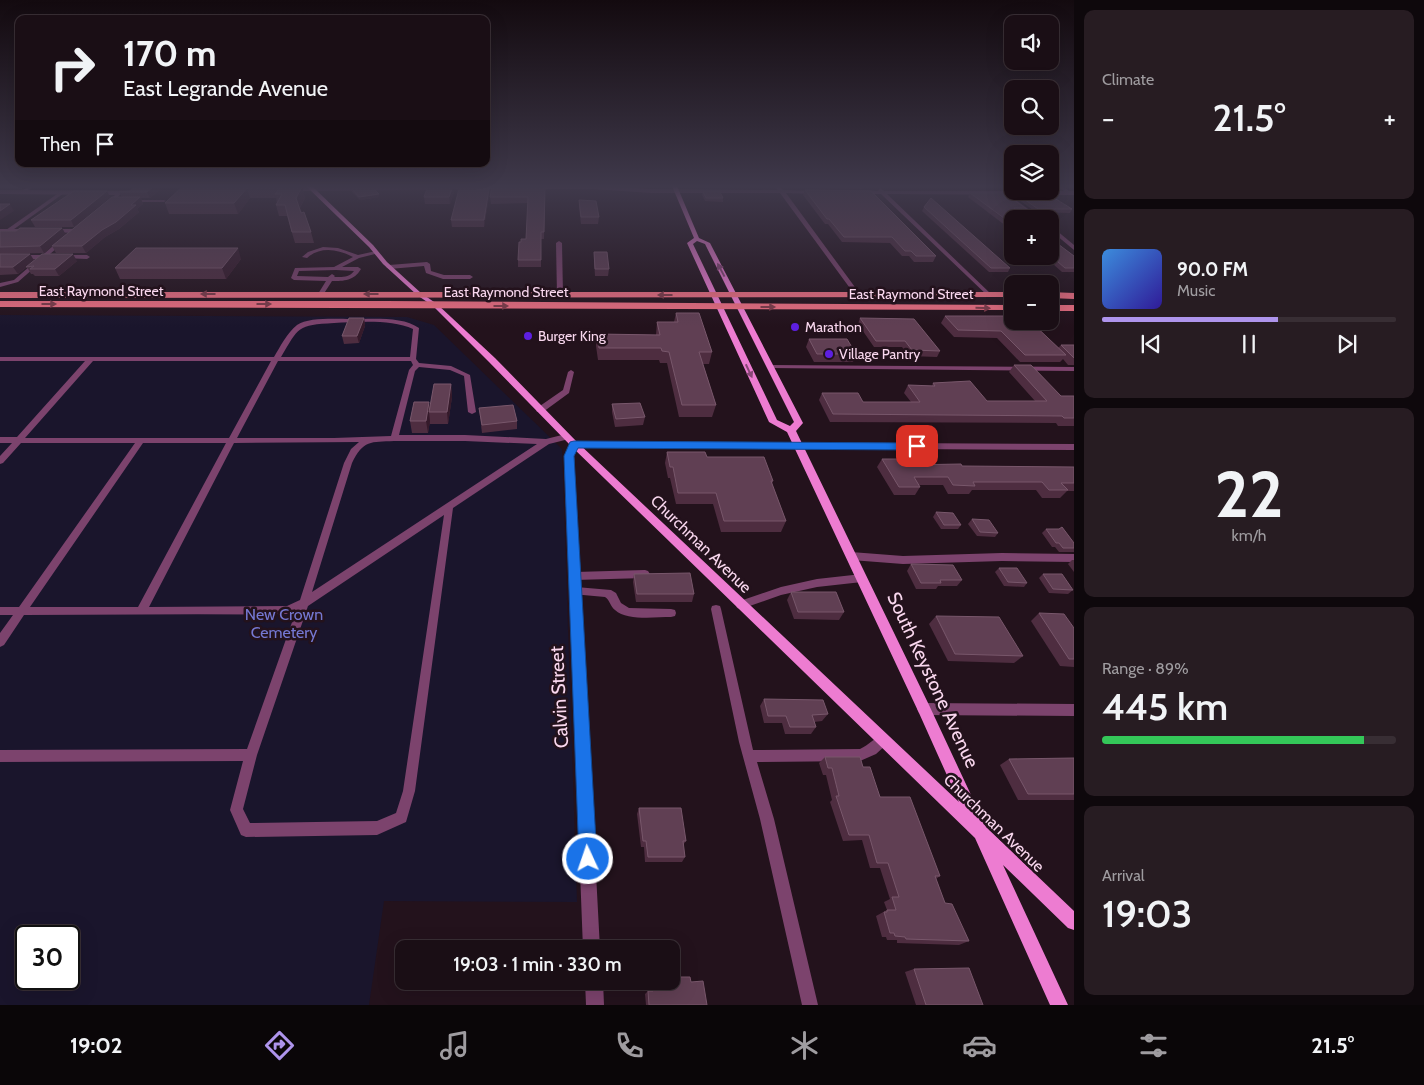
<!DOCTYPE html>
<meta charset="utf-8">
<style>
body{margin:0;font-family:Cabin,sans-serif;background:#271c22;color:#f1f3f6;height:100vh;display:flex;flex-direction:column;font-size:19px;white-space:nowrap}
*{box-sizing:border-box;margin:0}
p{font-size:16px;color:#9f9ca0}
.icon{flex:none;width:28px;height:28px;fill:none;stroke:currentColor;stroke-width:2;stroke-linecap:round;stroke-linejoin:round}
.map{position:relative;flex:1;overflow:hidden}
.drawer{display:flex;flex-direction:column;gap:10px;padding:10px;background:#0e080c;width:350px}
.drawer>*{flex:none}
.hud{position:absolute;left:15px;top:15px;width:475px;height:152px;border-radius:10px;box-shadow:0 5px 20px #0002,0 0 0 1px #382e34;background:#1a0e15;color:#f1f3f6;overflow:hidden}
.tools{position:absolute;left:1004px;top:15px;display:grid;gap:10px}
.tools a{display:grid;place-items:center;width:55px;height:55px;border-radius:10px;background:#1a0e15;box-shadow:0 5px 20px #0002,0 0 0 1px #382e34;font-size:25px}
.speed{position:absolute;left:15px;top:925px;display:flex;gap:10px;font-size:25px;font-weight:700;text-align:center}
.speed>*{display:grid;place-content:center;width:65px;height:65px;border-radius:50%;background:#1a0e15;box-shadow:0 5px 20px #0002,0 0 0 1px #382e34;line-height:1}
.speed .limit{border:2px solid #111;border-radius:8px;background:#fff;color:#111}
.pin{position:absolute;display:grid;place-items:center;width:42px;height:42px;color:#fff;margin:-21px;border-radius:10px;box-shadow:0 2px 8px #0006}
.me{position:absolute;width:55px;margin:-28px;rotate:357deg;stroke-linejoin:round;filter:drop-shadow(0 0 4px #0008)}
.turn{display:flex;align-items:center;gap:18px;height:105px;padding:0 25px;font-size:22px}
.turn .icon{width:65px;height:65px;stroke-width:2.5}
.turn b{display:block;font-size:35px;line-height:42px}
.then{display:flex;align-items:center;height:48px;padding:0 25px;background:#0003;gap:10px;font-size:19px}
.big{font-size:38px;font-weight:600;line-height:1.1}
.drawer .tile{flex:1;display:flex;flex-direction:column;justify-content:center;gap:8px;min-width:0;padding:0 18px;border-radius:10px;background:#271c22}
.drawer .dial{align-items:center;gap:0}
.dial b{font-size:65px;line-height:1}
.song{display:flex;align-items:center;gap:15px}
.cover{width:60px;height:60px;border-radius:8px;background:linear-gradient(135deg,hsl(210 70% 55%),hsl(250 70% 35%))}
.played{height:5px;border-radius:2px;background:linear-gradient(90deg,#ae94ec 60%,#382e34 60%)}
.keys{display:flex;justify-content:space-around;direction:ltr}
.heat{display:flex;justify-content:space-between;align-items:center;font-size:28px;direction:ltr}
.charge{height:8px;border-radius:4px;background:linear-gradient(90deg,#34c759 89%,#382e34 0)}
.trip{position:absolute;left:395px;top:940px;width:285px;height:50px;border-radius:10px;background:#1a0e15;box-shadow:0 5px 20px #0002,0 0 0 1px #382e34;font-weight:600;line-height:50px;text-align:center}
.menu{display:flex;height:80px;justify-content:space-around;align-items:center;background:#0a0608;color:#9f9ca0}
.menu .icon{width:35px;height:35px}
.menu .active{color:#ae94ec}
.menu b{font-size:22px;color:#f1f3f6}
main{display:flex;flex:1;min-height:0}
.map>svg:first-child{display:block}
</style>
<main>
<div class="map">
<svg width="1074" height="1005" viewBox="0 0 1074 1005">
<rect width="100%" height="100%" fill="#23121c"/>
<path fill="#1a152c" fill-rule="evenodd" d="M0,315L407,317L434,325L562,449L577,902L384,901L369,1005H0ZM26,936H69V979H26Z"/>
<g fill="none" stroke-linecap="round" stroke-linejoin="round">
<g fill="#7c436d" fill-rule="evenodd">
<path d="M29,186H34L24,194H20V192Z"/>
<path d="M1057,186H1062L1072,193L1068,194Z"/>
<path d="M60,192L64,193L10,232H6V230Z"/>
<path d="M132,200H164L166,201L164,202H130V200Z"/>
<path d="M323,247L338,248L358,255L376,251L379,253L359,258L342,267H358L361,269C354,281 344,281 332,281L323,295L321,296L318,294L326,281L294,280L291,278L295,268L334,267L353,257C338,249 320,246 307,258L302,257L308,252ZM336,270L354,271C349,278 342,277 334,277L335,276L332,274L328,277L297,276L299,271Z"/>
<path d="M0,255H49L52,257L49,259H0Z"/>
<path d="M64,255H87L90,257L87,259L62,258L61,257Z"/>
<path d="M427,262L430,264L431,271L444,275H470L473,277L470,279H443L426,273L424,266L389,269L386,267L389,265Z"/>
<path d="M351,319C371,319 403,316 419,328L416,359L419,363L451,366L470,375L476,412L472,414L468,412L464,376L450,370L419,367L415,371L399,435H465L546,439L566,434L570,437L569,439L549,444L453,508L415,791L406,822L377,835L246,837L241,835L230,810L243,761L0,762V750L247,749L296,611L288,614L24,615L4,645L0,647V633L13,615H0V607H19L135,443H21L3,463L0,464V456L12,443H0V437H17L85,361H0V357H274C280,347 287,333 297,325C308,317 337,319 351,319ZM334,323C357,322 392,319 413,329L410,357H281C299,327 297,325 334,323ZM93,361H271L229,438H25ZM278,361H411L413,365L409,370L391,436L334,438H237ZM394,441H465L537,444L312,592L352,463C363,440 371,442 394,441ZM359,442L351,449L344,463L300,600L287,606L149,607L234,443ZM143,443H226L138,607H30ZM444,515L403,791L396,813L377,821L250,823L243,809L257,755L308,606Z"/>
<path d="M771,365L1074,367V371L769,368V366Z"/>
<path d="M571,370L574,372L569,393L543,412H537L536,410L537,408L563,390L568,372Z"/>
<path d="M851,552L903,556L1002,553L1074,554V562L1002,561L903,564L851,560L848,559L846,556L848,553Z"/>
<path d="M645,570L648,571L650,574L648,577L645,578L575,580L572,579L570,576L572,573L575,572Z"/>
<path d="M862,574L865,575L867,578L865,581L862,582L817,587L781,595L741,609L737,608L736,605L737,602L781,587L817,579Z"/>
<path d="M576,587L611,590L616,593L621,603L629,608L671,609L675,610L676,613L675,616L671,617C655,617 627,621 615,610C610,606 610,600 605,597L572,594L571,591L572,588Z"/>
<path d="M716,605L720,606L721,609L753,750L860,749C869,745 874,738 883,734L887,736L889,740L887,744L876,754L860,761L757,762L774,819L818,1005H802L760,819L739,742L711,609L712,606Z"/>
</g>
<g fill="#7c436d" fill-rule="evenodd">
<path d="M503,186L505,189L290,191L287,189L290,187Z"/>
<path d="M533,186H600L653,189L778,190L776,188L779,186L783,190L820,191L818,194L786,193L860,294L855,295L780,193H653L593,189H531Z"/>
<path d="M880,188L884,191H1074V195L887,194L991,294V296L989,297L881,194H860L857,192L860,190L878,191Z"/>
<path d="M0,190L119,191L122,193L106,208L103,206L115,195L0,194Z"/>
<path d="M1013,201H1017L1042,219H1035L1013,203Z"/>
<path d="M1050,225L1074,245V250L1050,230Z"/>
<path d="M0,229H29L32,231L29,233H0Z"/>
<path d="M51,229H75L78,231L75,233L49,232V230Z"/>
<path d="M61,239L66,240L18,282L0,287V283L14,280Z"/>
<path d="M559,241L562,243L563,295L560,297L557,295L556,243Z"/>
<path d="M574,441L1074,444V450L577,447L574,456L600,949H583L564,456L571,442Z"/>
<path d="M924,703L1074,704V716L924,715L919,713L917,709L919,705Z"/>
<path d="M585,981H603L604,1005H586Z"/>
</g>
<path fill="#ed7cd1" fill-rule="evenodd" d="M306,186H312L373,245L387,262L421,293L437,304L495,358L577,442L959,802L919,713L787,432L769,422L687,243L694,238L672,186H677L699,238L710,243L803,423L796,431L929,705L986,827L1074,911V930L1068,928L1003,865L1068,1005H1050L975,838L571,446L489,362L433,306L417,295L383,264L369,247ZM697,241L705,244L794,422L790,426L777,420L693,244Z"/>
<g fill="#eb6e81" fill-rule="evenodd">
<path d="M0,292H1012V297L0,298Z"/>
<path d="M1050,292L1074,293V299L1050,298Z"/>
<path d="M0,301H386L1012,305V310L0,307Z"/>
<rect x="1050" y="305" width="24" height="6"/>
</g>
</g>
<g fill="#4e2d40">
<path d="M0,186H26L23,188L0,187Z"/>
<path d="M34,186H53L51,187L35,188Z"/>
<path d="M183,186L302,187L305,198L300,208L311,232L314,243H295L287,216H279L276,205L277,203L276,198H250L238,214H169L165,203Z"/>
<path d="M545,186L544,239H541V267H518V260L521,242L526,239L528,203L491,204L490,197Z"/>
<path d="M696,186H721V188L697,187Z"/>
<path d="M796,186H910V187H863V189L798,188Z"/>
<path d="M163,187L150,198H141L143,204L137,209L139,212L119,229L105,237L86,253H56L52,246L44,253L0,254V231H16L62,228L66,235L122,197L119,192Z"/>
<path d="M352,189L379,194V197L360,200L352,192Z"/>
<path d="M805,190L936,256L933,262H914L909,256H902L890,243L842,242L828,224H825L803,195Z"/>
<path d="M454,192L450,204H425L424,197Z"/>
<path d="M703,192L723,198V202L705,201L702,195Z"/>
<path d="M970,193L1025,208L1023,212H1019L1012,219V226H1006L968,197Z"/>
<path d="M1017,194L1072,209L1070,213L1036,212L1015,197Z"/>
<path d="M489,196L484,227H452L451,220Z"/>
<path d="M110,197L74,227H35L31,220Z"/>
<path d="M579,200L599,217L598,224H581L579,207Z"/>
<path d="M924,207L1010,268L1008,272H989L922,211Z"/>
<path d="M1050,238L1074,256V272H1062L1044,256H1050Z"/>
<path d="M594,252L609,269L608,276H595L594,259Z"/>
<path d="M0,254H30L34,260L77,261L59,276H35L33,274H31L27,267L18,274L0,275Z"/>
<path d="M241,259L226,279H120L115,268Z"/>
<path d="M676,313L712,352L709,364H703L716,405L712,417H679L667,363H660L659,360H598L596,346L597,334L656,335L657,322H674Z"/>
<path d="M945,316L1005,318L1058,348L1061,345H1074V365H1068L1063,359L1060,362H1020L997,338L954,337L941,323Z"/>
<path d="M364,318L365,326L359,343L344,344L342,336Z"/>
<path d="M860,318L940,351L937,357L909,356L902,347H874L858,324Z"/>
<path d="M809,339L856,354L853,362H814L806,347Z"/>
<path d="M1014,365L1061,396H1074V426H1058L1056,423L830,422L819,400L822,393L863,402H911L904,393L908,385L932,386L933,383L987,401H1035L1009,372Z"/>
<path d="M451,384L452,397L448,424H430V421L428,433H412L410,421L430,406Z"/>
<path d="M612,404L645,417L643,425L615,427L612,412Z"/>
<path d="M479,408L517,421V429L482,433Z"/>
<path d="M667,452L707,457L773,481L772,484L786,521L781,532H721L713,504H676L670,478H668L665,463Z"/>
<path d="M882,459L906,465L962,466L1074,467V491H1067L1060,498H1042L1036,490H972L969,494H948L943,485H919L920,487L915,495H894L877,467Z"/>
<path d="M936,512L961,525L958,529H941L933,517Z"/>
<path d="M972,519L998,533L995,537L977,536L968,524Z"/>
<path d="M1046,529L1074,543V552H1059L1055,547H1052L1042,533Z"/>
<path d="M1072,560H1074V572L1068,564Z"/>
<path d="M911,564L962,580L957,586H938L936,589H916L907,571Z"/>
<path d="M999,568L1027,583L1024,587L1004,586L995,572Z"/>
<path d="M634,574L694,594L692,602H636L633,582Z"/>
<path d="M1043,574L1073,590L1068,594L1049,593L1039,578Z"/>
<path d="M791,592L844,612L839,620L794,619L787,600Z"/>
<path d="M1039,613L1074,628V667L1060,666L1031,621Z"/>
<path d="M936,616L1023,656L1014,663L948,661L929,624Z"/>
<path d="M764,699L828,714L822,721L814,722L816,727L811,734H785L782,723H764L760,706Z"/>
<path d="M825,757L863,767L880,797L940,876L936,879L945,903L969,941L959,945L897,943V940H887L886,937H882L876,916L887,910L884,902L890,899L880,868H870L862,840L843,841L830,802L832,800L826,775H823L819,763Z"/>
<path d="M1074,758V800H1018L1000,765L1009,759Z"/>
<path d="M639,808L686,841L683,845L685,857L682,862H645L644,847H641L637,814Z"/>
<path d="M914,969L983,1005H916L905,972Z"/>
<path d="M649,981L691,982L707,1005H646L645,994L648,991H650Z"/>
</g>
<g fill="#351a2a">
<path d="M154,186H163V187L150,198L147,192Z"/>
<path d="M453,186L454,192L450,204L449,197Z"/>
<path d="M302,187L305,198L299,209L296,198Z"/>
<path d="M247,188L250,198L238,214L234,203Z"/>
<path d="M489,189V196L484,227V220Z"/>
<path d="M107,191L110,197L74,227L71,220Z"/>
<path d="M379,194V197L360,200L359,197Z"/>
<path d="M140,197L143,204L137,209L139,212L119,229L105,237L86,253L82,246Z"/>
<path d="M10,204L14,211L0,220V211Z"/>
<path d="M62,228L66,235L44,253L40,246Z"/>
<path d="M238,248L241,259L226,279L222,268Z"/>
<path d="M30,254L34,261L18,274L13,267Z"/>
<path d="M73,254L77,261L59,276L55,269Z"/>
<path d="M364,318L365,326L359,343L357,336Z"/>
<path d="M451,384L452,397L448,424L447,412Z"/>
<path d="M429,402L431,412H429L430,421L428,433L426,421Z"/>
</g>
<g fill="#603f53" stroke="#78576b">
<path d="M136,186H154L147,192H119L130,191Z"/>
<path d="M183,186H301L302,187L296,198L301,213L304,212L311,232H292L285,205H276L282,194H275L280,188H247L234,203H165Z"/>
<path d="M428,186H453L449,197H424Z"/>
<path d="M492,186H545L544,232H541V260H518L519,242H521V239H526L528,197H490Z"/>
<path d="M352,189H374L379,194L359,197Z"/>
<path d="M459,189H489L484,220H451Z"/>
<path d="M805,190L871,191L936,256H916L911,251H905L892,237H844L829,219H827Z"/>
<path d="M74,191H107L71,220H31Z"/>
<path d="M703,192H720L723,198H706Z"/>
<path d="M970,193H1004L1025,208H1014L1026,219H1012V221H1008Z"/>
<path d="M1046,193L1072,209H1038L1017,194Z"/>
<path d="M112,197H140L131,205H136L116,222L102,230L82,246H52Z"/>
<path d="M931,198L1010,268H991L924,207Z"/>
<path d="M579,200L596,201L599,217H581Z"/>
<path d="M0,204H10L0,211Z"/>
<path d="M20,228H62L40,246L0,247V231H16Z"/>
<path d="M1050,238L1074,256V268H1065L1050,255Z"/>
<path d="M136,248H238L222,268H115Z"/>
<path d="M594,252H607L609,269H595Z"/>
<path d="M0,254H30L13,267H0Z"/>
<path d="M42,254H73L55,269H30L34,266L26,267Z"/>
<path d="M676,313H699L712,352H699L716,405H682L669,352L662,351L661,348H599L597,334L660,335L657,322H678Z"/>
<path d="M945,316H1003L1005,318H1012V321H1030L1066,355H1025L1001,331L958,330Z"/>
<path d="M349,318H364L357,336H342Z"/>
<path d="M860,318L914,319L940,351L912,350L905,341H876Z"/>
<path d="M809,339H847L856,354H817Z"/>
<path d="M1061,345H1074V358Z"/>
<path d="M1014,365H1031L1061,396H1074V418H1064L1062,416L833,414L822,393H858L863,402H920L908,385L935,386L933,383L970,381L987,401H1047Z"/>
<path d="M434,384H451L447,412H429Z"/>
<path d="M414,402H429L426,421H410Z"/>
<path d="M640,403L645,417L616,419L612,404Z"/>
<path d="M513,405L517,421L482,425L479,408Z"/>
<path d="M667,452H705L707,457H764L773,481H771L786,521H724L716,493H678L673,467H670Z"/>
<path d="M882,459H903L906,465L961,464L962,466L1074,467V483H1061L1068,490H1049L1042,482H973L975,486L953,485L948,477H914L920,487H899Z"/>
<path d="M936,512L953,513L961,525H944Z"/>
<path d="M972,519L989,520L998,533L980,532Z"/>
<path d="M1062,527L1074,543V548H1063L1059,543H1056L1046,529H1059Z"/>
<path d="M911,564L953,565L962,580H940L941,583H921Z"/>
<path d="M999,568H1017L1027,583L1008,582Z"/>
<path d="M690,573L694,594H637L634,574Z"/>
<path d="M1043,574H1062L1073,590L1053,589Z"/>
<path d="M791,592H836L844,612H798Z"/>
<path d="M1039,613L1064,614L1074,628V659H1069Z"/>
<path d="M936,616L999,617L1023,656L955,654Z"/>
<path d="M764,699L823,700L828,714L812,715L816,727H790L786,716H768Z"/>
<path d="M825,757H860L863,767H870L880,797H910L940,876H935L945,903L952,904L969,941L906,939L905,937L895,936L894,933H890L884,912H887V910H896L892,897H899L888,863H877L869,835H849L836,796H839L832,768H828Z"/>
<path d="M1074,758V794H1028L1009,759Z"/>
<path d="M639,808H681L686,841H683L685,857H648L646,841H643Z"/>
<path d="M969,968L983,1005H926L914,969Z"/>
<path d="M671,977H690L691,982L703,981L707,1005H649L648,991H653L652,981H671Z"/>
</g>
<defs><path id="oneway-solid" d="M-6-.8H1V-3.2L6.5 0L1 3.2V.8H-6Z" transform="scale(1.25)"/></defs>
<g fill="#884776">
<use href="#oneway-solid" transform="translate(721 270) rotate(-118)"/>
<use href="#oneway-solid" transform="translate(749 371) rotate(65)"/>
</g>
<g fill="#7d3b49">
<use href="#oneway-solid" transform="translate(208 294) rotate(180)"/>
<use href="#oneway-solid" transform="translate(371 294) rotate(180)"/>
<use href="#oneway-solid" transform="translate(665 295) rotate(-180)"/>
<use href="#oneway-solid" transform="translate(49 304)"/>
<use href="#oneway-solid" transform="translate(264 304)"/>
<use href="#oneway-solid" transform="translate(501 306)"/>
<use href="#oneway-solid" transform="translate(768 307)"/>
<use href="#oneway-solid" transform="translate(983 308) rotate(1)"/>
</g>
<linearGradient id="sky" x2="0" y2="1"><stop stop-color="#130a0f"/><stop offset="0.57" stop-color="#3f394b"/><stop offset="1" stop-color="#3f394b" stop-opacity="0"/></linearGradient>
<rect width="1074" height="327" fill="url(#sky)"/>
<path fill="#1a73e8" stroke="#114b97" d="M574,441L917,443L922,446L917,450L578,448L574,456L597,859L594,865L588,868L582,865L579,859L564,456L570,442Z"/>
<g fill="#5d1fe0" stroke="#23121c" stroke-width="2">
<circle cx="795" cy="327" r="5"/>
<circle cx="528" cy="336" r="5"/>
<circle cx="829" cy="354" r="5"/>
</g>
<g text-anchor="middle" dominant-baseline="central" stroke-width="5" stroke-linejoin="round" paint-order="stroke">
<g font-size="14" fill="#fad8ef" stroke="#23121c">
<text x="101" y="291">East Raymond Street</text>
<text x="506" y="292">East Raymond Street</text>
<text x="911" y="294">East Raymond Street</text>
</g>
<g font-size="14" fill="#fad8ef" stroke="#23121c" text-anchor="start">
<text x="805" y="327">Marathon</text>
<text x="538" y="336">Burger King</text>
<text x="839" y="354">Village Pantry</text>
</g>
<g font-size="16" fill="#fad8ef" stroke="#23121c">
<text transform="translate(701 544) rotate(44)">Churchman Avenue</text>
<text transform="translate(994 823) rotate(44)">Churchman Avenue</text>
</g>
<g font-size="16" fill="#7578d2" stroke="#23121c">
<text x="284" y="614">New Crown<tspan x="284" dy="18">Cemetery</tspan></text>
</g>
<g font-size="19" fill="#fad8ef" stroke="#23121c">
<text transform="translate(933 680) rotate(65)">South Keystone Avenue</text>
<text transform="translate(559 697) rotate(-93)">Calvin Street</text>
</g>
</g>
</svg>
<div class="tools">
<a><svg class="icon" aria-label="sound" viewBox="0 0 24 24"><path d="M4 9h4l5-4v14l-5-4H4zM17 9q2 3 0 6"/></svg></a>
<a><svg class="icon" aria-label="search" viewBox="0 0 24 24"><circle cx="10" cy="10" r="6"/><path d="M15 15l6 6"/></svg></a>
<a><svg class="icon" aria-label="layers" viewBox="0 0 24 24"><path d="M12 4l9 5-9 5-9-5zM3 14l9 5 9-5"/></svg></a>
<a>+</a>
<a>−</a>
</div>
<div class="speed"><div class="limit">30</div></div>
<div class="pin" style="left:917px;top:446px;background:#d93025"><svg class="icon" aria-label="arrive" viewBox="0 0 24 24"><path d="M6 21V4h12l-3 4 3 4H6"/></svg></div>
<svg class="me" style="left:588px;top:859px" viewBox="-20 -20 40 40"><circle r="17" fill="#1a73e8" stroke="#fff" stroke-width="3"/><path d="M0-11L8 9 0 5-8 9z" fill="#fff"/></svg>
<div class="trip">19:03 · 1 min · 330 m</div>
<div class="hud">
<div class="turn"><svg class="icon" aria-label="right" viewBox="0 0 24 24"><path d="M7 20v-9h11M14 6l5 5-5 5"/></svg><div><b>170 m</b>East Legrande Avenue</div></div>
<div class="then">Then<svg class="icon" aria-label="arrive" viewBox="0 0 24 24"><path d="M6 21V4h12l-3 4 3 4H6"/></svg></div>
</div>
</div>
<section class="drawer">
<div class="tile"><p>Climate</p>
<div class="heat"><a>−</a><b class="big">21.5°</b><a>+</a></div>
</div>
<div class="tile">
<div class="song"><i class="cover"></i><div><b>90.0 FM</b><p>Music</p></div></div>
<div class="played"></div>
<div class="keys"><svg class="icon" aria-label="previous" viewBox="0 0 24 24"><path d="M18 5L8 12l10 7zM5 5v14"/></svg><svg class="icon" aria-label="pause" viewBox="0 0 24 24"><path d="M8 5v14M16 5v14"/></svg><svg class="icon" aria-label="next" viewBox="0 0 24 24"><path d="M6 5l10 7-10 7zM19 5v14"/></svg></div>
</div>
<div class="tile dial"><b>22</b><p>km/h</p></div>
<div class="tile"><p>Range · 89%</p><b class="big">445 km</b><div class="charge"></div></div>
<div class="tile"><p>Arrival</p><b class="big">19:03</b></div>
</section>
</main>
<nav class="menu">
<b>19:02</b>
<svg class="icon active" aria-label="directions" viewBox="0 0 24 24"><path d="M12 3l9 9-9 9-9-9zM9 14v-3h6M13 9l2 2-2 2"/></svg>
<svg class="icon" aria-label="music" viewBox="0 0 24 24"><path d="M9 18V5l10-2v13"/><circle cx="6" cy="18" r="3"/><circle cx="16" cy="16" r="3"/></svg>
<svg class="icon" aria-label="phone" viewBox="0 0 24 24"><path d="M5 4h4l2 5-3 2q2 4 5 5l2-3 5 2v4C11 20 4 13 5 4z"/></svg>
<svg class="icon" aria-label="climate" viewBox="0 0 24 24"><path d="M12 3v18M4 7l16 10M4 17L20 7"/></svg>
<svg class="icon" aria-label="car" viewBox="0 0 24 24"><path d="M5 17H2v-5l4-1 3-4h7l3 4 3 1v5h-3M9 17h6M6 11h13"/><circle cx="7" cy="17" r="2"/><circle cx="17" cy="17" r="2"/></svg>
<svg class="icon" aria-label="filters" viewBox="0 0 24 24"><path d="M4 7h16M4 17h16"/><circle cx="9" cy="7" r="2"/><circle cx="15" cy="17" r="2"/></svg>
<b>21.5°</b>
</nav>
